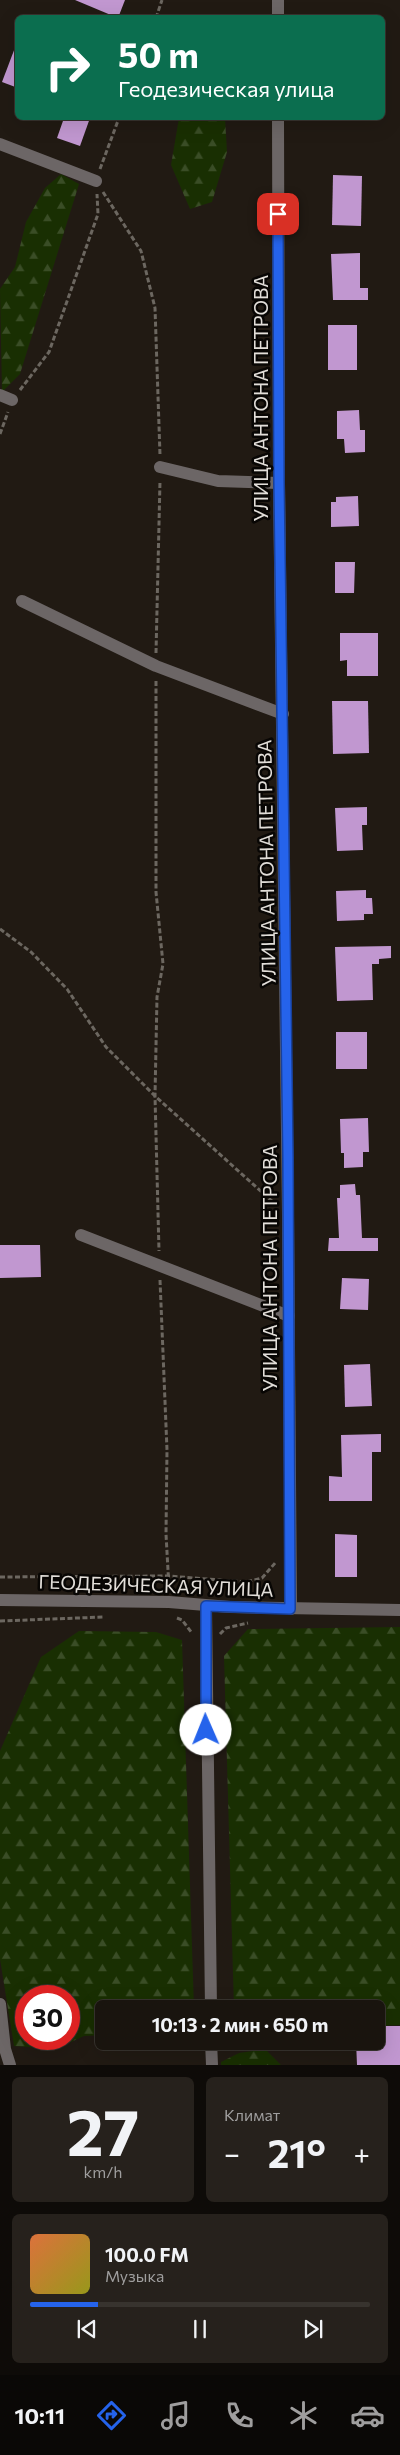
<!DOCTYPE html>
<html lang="ru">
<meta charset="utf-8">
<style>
body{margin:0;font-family:Commissioner,sans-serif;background:#26211c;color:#f1f3f6;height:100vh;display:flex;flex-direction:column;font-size:19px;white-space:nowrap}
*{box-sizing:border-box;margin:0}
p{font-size:16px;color:#9f9e9e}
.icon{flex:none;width:28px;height:28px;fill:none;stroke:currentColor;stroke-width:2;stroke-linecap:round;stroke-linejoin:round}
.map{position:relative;height:2065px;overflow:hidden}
.panel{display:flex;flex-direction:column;gap:12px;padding:12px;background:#0e0b08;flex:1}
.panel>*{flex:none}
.banner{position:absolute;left:15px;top:15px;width:370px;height:105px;border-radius:8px;box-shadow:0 5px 20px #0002,0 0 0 1px #37332e;background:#0b6e4f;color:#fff;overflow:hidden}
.speed{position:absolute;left:15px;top:1985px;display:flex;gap:10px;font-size:25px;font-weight:700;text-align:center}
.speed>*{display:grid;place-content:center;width:65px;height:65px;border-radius:50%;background:#19140e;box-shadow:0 5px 20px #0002,0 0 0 1px #37332e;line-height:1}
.speed .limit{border:8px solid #d22;background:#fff;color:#111}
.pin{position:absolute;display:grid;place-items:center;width:42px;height:42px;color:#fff;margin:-21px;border-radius:10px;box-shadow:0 2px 8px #0006}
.me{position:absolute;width:55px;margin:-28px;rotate:359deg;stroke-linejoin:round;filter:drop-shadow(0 0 4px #0008)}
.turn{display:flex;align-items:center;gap:18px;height:105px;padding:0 20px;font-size:22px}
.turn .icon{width:65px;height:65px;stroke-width:2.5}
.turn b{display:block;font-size:35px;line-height:42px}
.big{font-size:38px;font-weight:700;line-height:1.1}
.panel .card{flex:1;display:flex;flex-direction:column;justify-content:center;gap:8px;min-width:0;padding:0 18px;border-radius:8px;background:#26211c}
.panel .dial{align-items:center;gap:0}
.dial b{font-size:65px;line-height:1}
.song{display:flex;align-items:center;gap:15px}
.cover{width:60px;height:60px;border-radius:8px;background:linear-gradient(135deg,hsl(20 70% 55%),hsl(60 70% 35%))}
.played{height:5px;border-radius:2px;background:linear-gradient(90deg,#2563eb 20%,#37332e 20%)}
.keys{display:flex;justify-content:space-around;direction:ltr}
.heat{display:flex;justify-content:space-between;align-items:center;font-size:28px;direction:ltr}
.panel .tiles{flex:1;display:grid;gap:12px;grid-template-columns:1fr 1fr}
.card:last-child{grid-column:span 2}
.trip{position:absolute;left:95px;top:2000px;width:290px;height:50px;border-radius:8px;background:#19140e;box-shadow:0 5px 20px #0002,0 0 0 1px #37332e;font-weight:700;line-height:50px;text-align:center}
.dock{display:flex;height:80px;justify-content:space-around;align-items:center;background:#0a0806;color:#9f9e9e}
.dock .icon{width:35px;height:35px}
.dock .current{color:#2563eb}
.dock b{font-size:22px;color:#f1f3f6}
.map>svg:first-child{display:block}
</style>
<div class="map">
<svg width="400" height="2065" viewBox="0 0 400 2065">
<defs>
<pattern id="forest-firs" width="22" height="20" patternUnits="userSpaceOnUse" patternTransform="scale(1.25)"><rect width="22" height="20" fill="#192f02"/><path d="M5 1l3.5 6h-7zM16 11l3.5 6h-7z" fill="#3a4d26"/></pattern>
</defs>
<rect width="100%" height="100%" fill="#211a13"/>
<g fill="url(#forest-firs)" fill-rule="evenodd">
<path d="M179,118H225L227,152L212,202L190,209L171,165Z"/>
<path d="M61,174L79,184L20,374L2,392L0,289L15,267L26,222L45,188Z"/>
<path d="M400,1627V2025L376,2026V2009H234L224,1656L248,1629Z"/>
<path d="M79,1631L156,1632L182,1640L194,2008L104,2009V2035L84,2036L56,2049L14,2046L0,1959V1751L41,1657ZM26,1996H69V2039H26Z"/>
<path d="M265,2049L281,2065H221V2062L239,2053Z"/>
</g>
<g fill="#c197d0">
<path d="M75,0H125L118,18Z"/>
<path d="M16,45H18V88L2,82Z"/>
<path d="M64,118H90L80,146L57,138Z"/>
<path d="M333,175L362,176L361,226L332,225Z"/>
<path d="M360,253V288H368V300H333L331,254Z"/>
<rect x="328" y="325" width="29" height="45"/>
<path d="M359,410L360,430H365V452L345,453L344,439H337V411Z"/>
<path d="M358,496L359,526L331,527V502H336V497Z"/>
<path d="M335,562H355L354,593H335Z"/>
<path d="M340,633H378V676H347V660L340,661Z"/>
<path d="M332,701H368L369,753L333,754Z"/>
<path d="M367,807V825H362L363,850L337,851L335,808Z"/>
<path d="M366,890V898H372L373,914H364V920L337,921L336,891Z"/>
<path d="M391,946V958L379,959V964H372L373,1000L337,1001L335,947Z"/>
<rect x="336" y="1032" width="31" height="37"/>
<path d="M368,1118L369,1152H363V1167L344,1168V1153H341L340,1119Z"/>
<path d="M355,1184L356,1195H360L362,1238H378V1251H328L329,1238H339L337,1198H340V1185Z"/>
<path d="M0,1245H40L41,1277L0,1278Z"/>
<path d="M342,1278L369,1279L368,1310L340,1309Z"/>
<path d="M370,1364L372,1406L345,1407L344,1365Z"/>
<path d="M381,1434V1452H372V1501H329V1476L342,1477L341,1435Z"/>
<path d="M335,1534L357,1535V1577H335Z"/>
<path d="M376,2026H400V2065H357L356,2041H376Z"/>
</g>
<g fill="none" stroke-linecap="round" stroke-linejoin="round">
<g stroke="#6c6760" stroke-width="3" stroke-dasharray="5 2.5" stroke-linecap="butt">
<path d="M156,18L162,0"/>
<path d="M100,169L119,118"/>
<path d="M103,192L141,251L155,308L160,455"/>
<path d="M20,390L49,352L98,214L97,194"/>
<path d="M0,434L8,412"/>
<path d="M156,653L160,481"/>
<path d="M156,681V892L163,964L157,997L155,1096L159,1251"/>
<path d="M0,929L31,952L67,989L106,1047L155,1096L274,1203"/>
<path d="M160,1280L167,1450L166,1534L169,1588"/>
<path d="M0,1577L168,1576L246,1582L262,1578L276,1562"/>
<path d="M177,1618L182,1620L192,1633"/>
<path d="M0,1621L104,1617"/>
<path d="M220,1634L226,1628L248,1623"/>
</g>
<g stroke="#6c6666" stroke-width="12">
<path d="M278,0V18"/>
<path d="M278,118L279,483L288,1215L291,1609"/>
<path d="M0,144L96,181"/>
<path d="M0,395L12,400"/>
<path d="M160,467L218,481L279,483"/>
<path d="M22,601L156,666L283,714"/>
<path d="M81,1235L289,1316"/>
<path d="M0,1600L169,1602L230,1607L400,1610"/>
<path d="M206,1606L211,2009"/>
<path d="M0,2004L5,2049L10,2065"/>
<path d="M211,2041L212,2065"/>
</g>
</g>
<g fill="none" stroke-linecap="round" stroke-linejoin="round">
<defs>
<path id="route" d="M206,1730V1606L290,1609L288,1157L279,483L278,214"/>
</defs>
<use href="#route" stroke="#184099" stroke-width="12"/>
<use href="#route" stroke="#2563eb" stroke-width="9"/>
</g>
<g text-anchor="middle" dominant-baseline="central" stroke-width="5" stroke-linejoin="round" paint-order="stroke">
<g font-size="19" fill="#e2ded9" stroke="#080604">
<text transform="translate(260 398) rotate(-90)">УЛИЦА АНТОНА ПЕТРОВА</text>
<text transform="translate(266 863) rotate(-91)">УЛИЦА АНТОНА ПЕТРОВА</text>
<text transform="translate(269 1268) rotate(-90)">УЛИЦА АНТОНА ПЕТРОВА</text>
<text transform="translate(156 1585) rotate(2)">ГЕОДЕЗИЧЕСКАЯ УЛИЦА</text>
</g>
</g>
</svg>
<div class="speed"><div class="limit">30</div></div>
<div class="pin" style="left:278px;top:214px;background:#d93025"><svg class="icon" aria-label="arrive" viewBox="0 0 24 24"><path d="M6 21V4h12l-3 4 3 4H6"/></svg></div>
<svg class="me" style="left:206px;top:1730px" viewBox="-20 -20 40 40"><circle r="19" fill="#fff"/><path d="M0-13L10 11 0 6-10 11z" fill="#2563eb"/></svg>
<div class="trip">10:13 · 2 мин · 650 m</div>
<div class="banner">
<div class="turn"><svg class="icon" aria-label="right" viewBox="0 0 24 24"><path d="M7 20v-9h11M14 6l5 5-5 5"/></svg><div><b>50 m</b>Геодезическая улица</div></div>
</div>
</div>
<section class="panel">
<div class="tiles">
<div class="card dial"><b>27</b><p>km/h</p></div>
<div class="card"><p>Климат</p>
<div class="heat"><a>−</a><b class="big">21°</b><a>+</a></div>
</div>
<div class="card">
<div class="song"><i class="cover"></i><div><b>100.0 FM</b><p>Музыка</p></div></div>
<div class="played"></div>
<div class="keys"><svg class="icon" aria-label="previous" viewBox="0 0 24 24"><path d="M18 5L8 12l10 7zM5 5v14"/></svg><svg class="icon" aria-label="pause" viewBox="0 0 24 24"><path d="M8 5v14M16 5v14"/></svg><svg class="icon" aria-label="next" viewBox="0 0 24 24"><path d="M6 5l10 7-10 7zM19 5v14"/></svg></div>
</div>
</div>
</section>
<nav class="dock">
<b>10:11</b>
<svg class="icon current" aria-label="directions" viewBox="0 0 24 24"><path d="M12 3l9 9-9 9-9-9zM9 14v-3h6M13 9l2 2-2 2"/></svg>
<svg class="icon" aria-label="music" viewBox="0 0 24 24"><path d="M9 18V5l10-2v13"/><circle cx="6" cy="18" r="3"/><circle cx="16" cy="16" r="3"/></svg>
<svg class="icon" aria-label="phone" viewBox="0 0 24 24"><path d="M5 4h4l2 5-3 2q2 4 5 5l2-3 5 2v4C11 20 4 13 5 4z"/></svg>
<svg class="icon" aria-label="climate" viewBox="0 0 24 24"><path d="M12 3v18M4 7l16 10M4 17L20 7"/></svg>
<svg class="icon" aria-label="car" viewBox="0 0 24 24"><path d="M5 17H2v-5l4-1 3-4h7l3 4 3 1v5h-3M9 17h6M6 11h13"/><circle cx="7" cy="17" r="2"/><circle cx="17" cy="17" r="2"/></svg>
</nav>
